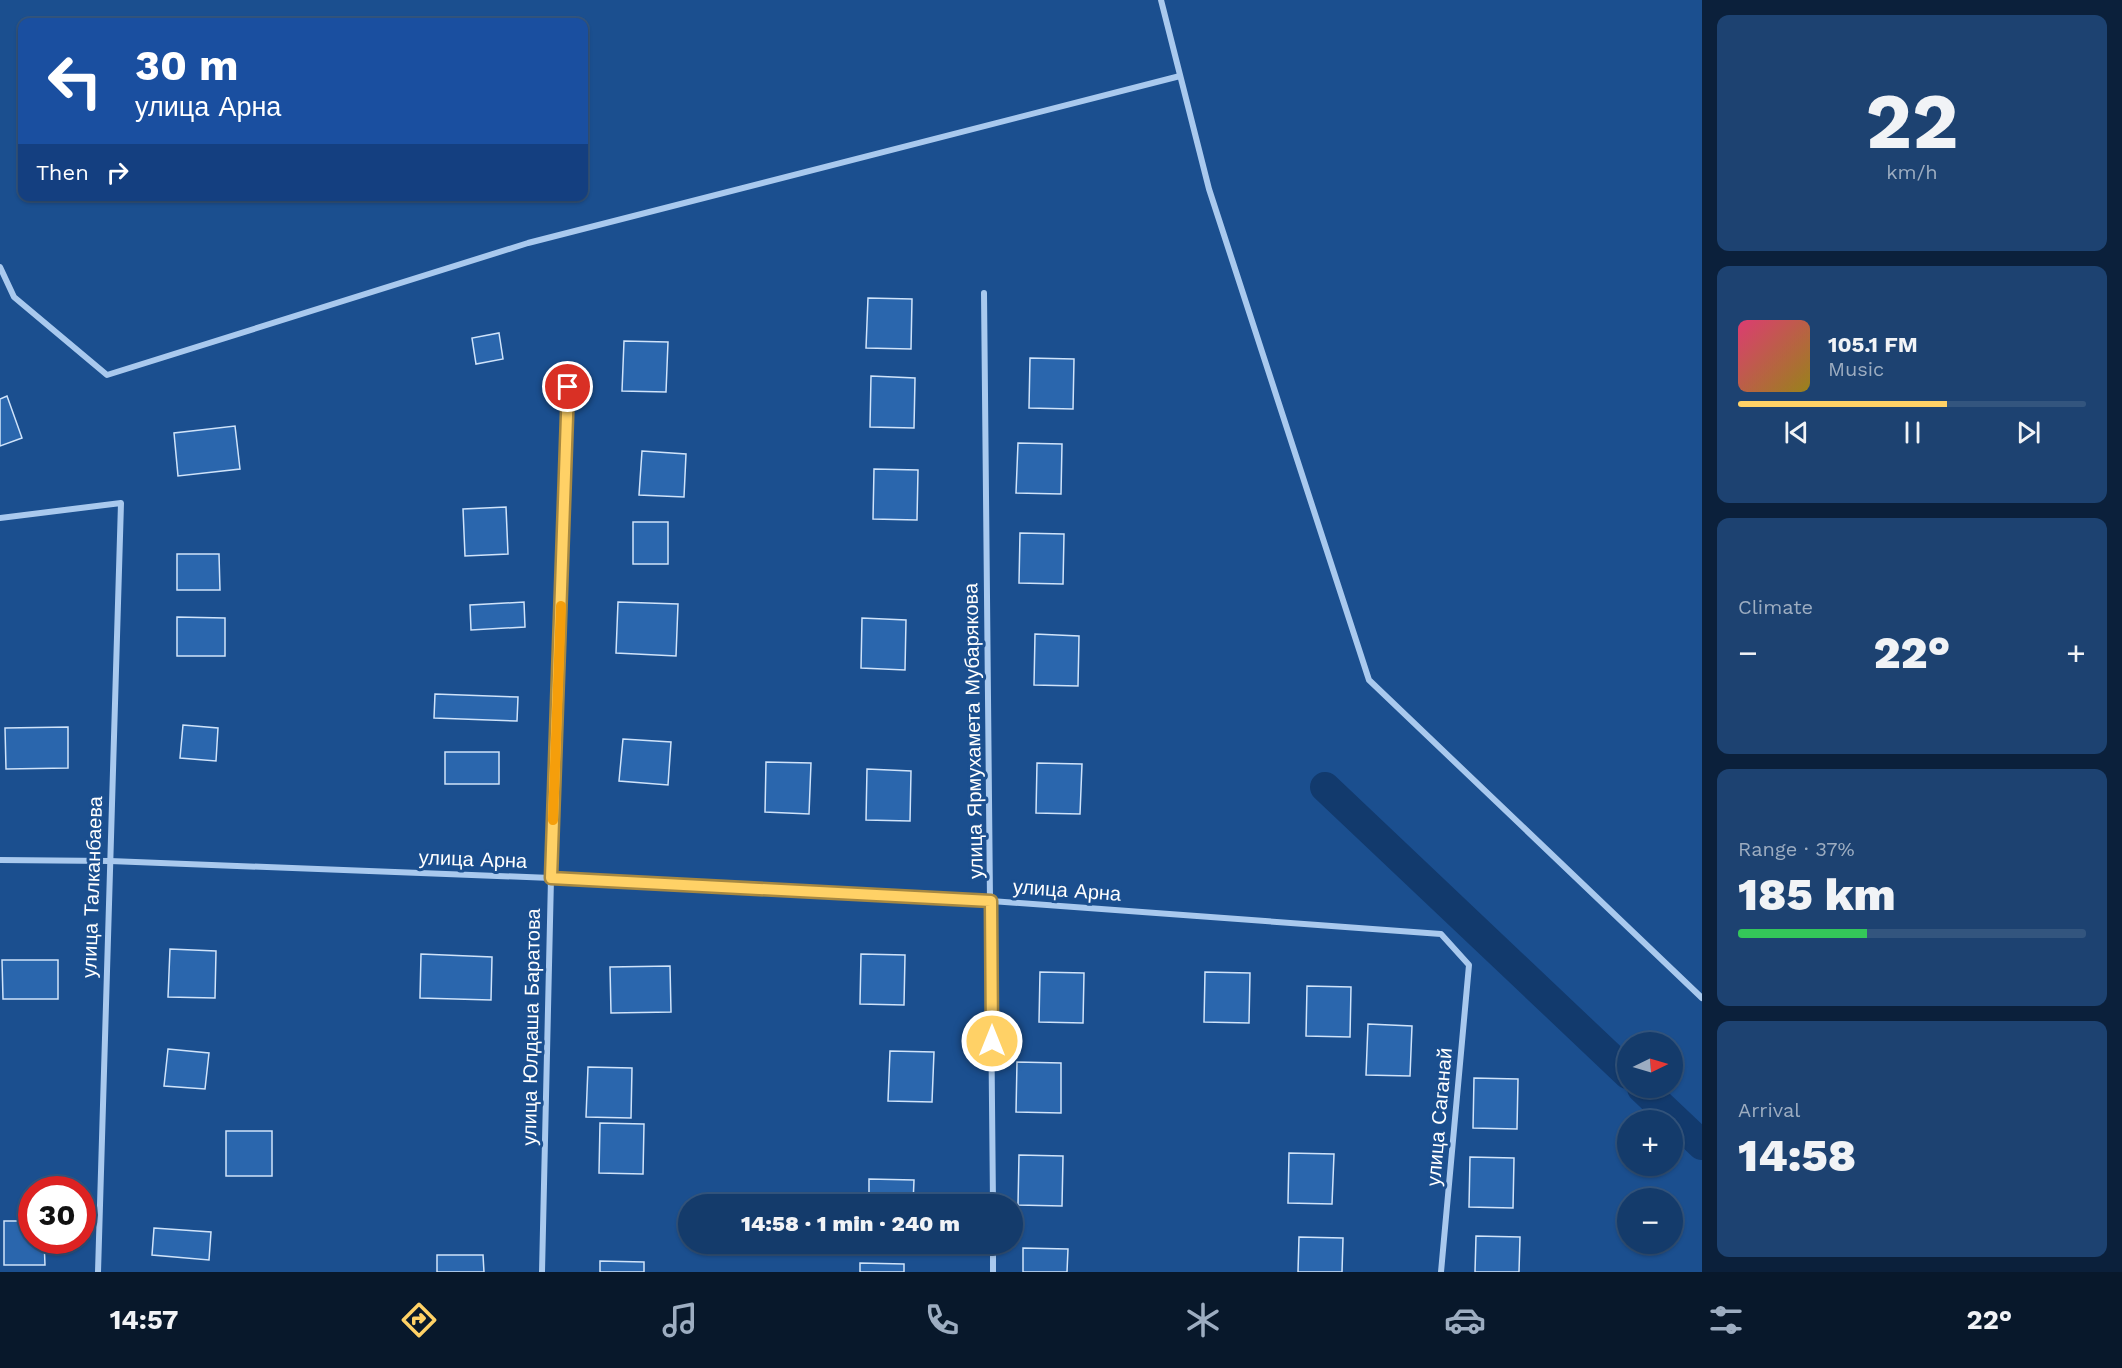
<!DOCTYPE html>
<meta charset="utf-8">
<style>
body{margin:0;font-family:"Work Sans",sans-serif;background:#1d4271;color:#f1f3f6;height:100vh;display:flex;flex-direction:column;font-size:22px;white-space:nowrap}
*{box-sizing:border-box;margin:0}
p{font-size:20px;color:#9dadc1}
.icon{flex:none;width:33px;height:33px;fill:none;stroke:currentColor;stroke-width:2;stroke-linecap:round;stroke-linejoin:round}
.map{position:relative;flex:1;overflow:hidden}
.drawer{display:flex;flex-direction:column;gap:15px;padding:15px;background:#0b203b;width:420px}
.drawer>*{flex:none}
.hud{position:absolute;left:18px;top:18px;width:570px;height:183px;border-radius:12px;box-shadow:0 2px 4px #0004,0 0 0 2px #33557e;background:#1a4fa0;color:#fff;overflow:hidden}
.needle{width:39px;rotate:85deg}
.controls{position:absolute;left:1617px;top:1032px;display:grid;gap:12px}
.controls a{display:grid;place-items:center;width:66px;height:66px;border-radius:50%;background:#143b6b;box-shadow:0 2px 4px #0004,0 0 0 2px #33557e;font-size:30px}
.speed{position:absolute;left:18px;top:1176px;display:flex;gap:12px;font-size:30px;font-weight:700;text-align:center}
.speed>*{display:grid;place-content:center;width:78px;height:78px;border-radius:50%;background:#143b6b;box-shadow:0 2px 4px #0004,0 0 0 2px #33557e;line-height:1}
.speed .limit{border:9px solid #d22;background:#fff;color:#111}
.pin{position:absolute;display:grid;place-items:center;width:51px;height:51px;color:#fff;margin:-26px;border:3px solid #fff;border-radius:50%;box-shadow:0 2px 6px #0007}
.me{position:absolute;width:66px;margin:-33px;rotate:0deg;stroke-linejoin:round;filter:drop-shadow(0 0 4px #0008)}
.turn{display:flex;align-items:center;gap:21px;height:126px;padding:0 18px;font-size:27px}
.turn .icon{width:78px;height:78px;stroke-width:2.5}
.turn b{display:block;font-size:42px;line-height:51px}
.then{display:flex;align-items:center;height:57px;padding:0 18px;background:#0003;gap:12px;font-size:22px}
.big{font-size:45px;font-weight:800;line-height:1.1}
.drawer .widget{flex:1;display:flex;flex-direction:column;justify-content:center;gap:9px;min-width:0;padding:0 21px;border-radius:12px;background:#1d4271}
.drawer .dial{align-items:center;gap:0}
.dial b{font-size:78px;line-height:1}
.song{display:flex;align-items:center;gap:18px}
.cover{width:72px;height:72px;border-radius:9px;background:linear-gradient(135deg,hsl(340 70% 55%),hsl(50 70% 35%))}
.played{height:6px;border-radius:3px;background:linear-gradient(90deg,#ffd166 60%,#33557e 60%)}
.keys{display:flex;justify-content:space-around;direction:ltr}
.heat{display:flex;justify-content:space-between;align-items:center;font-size:33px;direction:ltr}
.charge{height:9px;border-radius:4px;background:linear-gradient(90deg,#34c759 37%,#33557e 0)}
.trip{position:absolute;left:678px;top:1194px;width:345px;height:60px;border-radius:30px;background:#143b6b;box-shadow:0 2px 4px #0004,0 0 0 2px #33557e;font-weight:800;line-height:60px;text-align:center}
.tab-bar{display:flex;height:96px;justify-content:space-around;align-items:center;background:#08182b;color:#9dadc1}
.tab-bar .icon{width:42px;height:42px}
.tab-bar .selected{color:#ffd166}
.tab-bar b{font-size:27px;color:#f1f3f6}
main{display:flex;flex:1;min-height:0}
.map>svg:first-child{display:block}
</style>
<main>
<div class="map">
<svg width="1702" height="1272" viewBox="0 0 1702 1272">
<rect width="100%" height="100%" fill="#1b4f8f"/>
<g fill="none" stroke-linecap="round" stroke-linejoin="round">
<g stroke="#123a6d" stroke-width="30">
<path d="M1325,787L1628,1074"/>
<path d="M1642,1088L1702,1145"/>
</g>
</g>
<g fill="#2a66ad" stroke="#cfe3fa" stroke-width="1.5">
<path d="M868,298L912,299L911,349L866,348Z"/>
<path d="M499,333L503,359L476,364L472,338Z"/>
<path d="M624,341L668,342L666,392L622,391Z"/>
<path d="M1030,358L1074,359L1073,409L1029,408Z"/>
<path d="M871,376L915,378L914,428L870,427Z"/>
<path d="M7,396L22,438L0,446V399Z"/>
<path d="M235,426L240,469L178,476L174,433Z"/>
<path d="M1018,443L1062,444L1061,494L1016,493Z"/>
<path d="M642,451L686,454L684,497L639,495Z"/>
<path d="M874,469L918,470L917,520L873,519Z"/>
<path d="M506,507L508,554L465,556L463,509Z"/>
<rect x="633" y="522" width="35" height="42"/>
<path d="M1020,533L1064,534L1063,584L1019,583Z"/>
<path d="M177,554H219L220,590H177Z"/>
<path d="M524,602L525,627L471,630L470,605Z"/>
<path d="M618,602L678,604L676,656L616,653Z"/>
<path d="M177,617L225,618V656H177Z"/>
<path d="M862,618L906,620L905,670L861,668Z"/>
<path d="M1035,634L1079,636L1078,686L1034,685Z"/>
<path d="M435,694L518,697L517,721L434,718Z"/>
<path d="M183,725L218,728L216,761L180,758Z"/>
<path d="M68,727V768L6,769L5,728Z"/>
<path d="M623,739L671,742L668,785L619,781Z"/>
<rect x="445" y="752" width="54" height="32"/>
<path d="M766,762L811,763L809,814L765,812Z"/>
<path d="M1037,763L1082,764L1080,814L1036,813Z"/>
<path d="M867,769L911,771L910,821L866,820Z"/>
<path d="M170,949L216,951L215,998L168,997Z"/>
<path d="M421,954L492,957L491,1000L420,998Z"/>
<path d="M861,954L905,955L904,1005L860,1004Z"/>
<path d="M2,960H58V999H3Z"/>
<path d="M670,966L671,1012L611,1013L610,967Z"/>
<path d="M1040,972L1084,973L1083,1023L1039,1022Z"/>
<path d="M1205,972L1250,973L1249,1023L1204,1022Z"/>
<path d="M1307,986L1351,987L1350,1037L1306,1036Z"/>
<path d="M1368,1024L1412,1026L1410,1076L1366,1075Z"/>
<path d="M168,1049L209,1053L205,1089L164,1086Z"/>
<path d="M890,1051L934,1052L932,1102L888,1101Z"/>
<path d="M1017,1062L1061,1063V1113L1016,1112Z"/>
<path d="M588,1067L632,1068L631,1118L586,1117Z"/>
<path d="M1474,1078L1518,1079L1517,1129L1473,1128Z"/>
<path d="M600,1123L644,1124L643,1174L599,1173Z"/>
<rect x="226" y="1131" width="46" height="45"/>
<path d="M1289,1153L1334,1154L1332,1204L1288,1203Z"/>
<path d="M1019,1155L1063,1156L1062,1206L1018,1205Z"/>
<path d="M1470,1157L1514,1158L1513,1208L1469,1207Z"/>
<path d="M869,1179L914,1180L913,1204H869Z"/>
<path d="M4,1221H32V1240H44L45,1265H4Z"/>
<path d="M154,1228L211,1232L209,1260L152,1255Z"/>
<path d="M1476,1236L1520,1237L1519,1272H1475Z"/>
<path d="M1299,1237L1343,1238L1342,1272H1298Z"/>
<path d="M1023,1248L1068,1249L1067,1272H1023Z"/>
<path d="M437,1255H483L484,1272H437Z"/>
<path d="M600,1261L644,1262V1272H600Z"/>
<path d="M860,1263L904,1264V1272H860Z"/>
</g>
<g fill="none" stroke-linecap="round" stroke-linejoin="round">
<g stroke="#a9c9ee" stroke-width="6">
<path d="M1161,0L1209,189L1369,680L1702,998"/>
<path d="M0,267L14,297L107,375L528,243L1180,76"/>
<path d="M984,293L993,1204"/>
<path d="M0,518L121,503L98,1272"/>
<path d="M0,860L110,861L551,878L991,901L1441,934L1469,965L1441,1272"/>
<path d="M993,1244V1272"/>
<path d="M542,1272L551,878L569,387"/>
</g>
</g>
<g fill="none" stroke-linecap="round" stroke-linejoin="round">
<defs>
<path id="route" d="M568,387L551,878L991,901L992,1041"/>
</defs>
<use href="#route" stroke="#a68842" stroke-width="15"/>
<use href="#route" stroke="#ffd166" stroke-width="10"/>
<path stroke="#f59e0b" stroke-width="10" d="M553,820L561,606"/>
</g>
<g text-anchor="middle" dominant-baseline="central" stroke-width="6" stroke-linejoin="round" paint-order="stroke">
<g font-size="20" fill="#fff" stroke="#1b4f8f">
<text transform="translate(973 731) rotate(-91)">улица Ярмухамета Мубарякова</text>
<text transform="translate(473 859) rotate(2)">улица Арна</text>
<text transform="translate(92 887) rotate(-88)">улица Талканбаева</text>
<text transform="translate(1067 890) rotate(4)">улица Арна</text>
<text transform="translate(531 1027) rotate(-89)">улица Юлдаша Баратова</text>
<text transform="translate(1439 1117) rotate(-85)">улица Саганай</text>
</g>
</g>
</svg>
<div class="controls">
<a><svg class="needle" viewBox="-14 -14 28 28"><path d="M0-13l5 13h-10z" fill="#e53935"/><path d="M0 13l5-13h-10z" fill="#9dadc1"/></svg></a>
<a>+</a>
<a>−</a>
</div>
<div class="speed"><div class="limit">30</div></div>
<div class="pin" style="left:568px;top:387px;background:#d93025"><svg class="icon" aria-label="arrive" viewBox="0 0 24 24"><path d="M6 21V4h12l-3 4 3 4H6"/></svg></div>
<svg class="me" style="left:992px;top:1041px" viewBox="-20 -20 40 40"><circle r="17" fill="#ffd166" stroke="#fff" stroke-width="3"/><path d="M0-11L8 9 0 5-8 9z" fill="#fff"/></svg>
<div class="trip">14:58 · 1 min · 240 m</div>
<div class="hud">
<div class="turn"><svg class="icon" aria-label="left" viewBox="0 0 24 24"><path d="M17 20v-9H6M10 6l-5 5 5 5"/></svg><div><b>30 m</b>улица Арна</div></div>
<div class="then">Then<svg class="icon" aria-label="right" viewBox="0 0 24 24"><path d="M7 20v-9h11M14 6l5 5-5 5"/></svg></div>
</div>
</div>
<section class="drawer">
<div class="widget dial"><b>22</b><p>km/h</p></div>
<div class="widget">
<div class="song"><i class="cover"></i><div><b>105.1 FM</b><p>Music</p></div></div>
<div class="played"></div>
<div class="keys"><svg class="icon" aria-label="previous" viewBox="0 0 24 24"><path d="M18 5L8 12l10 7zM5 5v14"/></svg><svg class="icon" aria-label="pause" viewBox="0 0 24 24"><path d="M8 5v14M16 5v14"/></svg><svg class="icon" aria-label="next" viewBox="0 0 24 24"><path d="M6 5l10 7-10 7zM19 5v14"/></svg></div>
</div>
<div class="widget"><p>Climate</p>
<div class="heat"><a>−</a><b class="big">22°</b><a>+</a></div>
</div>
<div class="widget"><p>Range · 37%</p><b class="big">185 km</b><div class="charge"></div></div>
<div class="widget"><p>Arrival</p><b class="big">14:58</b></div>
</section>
</main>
<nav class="tab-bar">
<b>14:57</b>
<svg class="icon selected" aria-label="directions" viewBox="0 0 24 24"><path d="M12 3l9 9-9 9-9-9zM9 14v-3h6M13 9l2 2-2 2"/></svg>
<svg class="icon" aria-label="music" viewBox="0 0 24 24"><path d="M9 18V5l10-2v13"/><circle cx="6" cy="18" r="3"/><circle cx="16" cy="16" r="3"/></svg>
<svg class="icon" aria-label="phone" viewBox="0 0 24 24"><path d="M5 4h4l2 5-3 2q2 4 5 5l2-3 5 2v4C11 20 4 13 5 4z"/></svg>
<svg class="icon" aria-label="climate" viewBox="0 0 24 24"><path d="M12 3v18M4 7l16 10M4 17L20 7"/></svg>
<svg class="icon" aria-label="car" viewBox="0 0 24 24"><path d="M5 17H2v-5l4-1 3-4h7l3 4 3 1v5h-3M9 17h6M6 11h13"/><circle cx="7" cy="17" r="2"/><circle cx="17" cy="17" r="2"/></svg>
<svg class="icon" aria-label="filters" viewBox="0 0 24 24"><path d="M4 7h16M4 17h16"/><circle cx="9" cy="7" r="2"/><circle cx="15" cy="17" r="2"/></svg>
<b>22°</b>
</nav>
